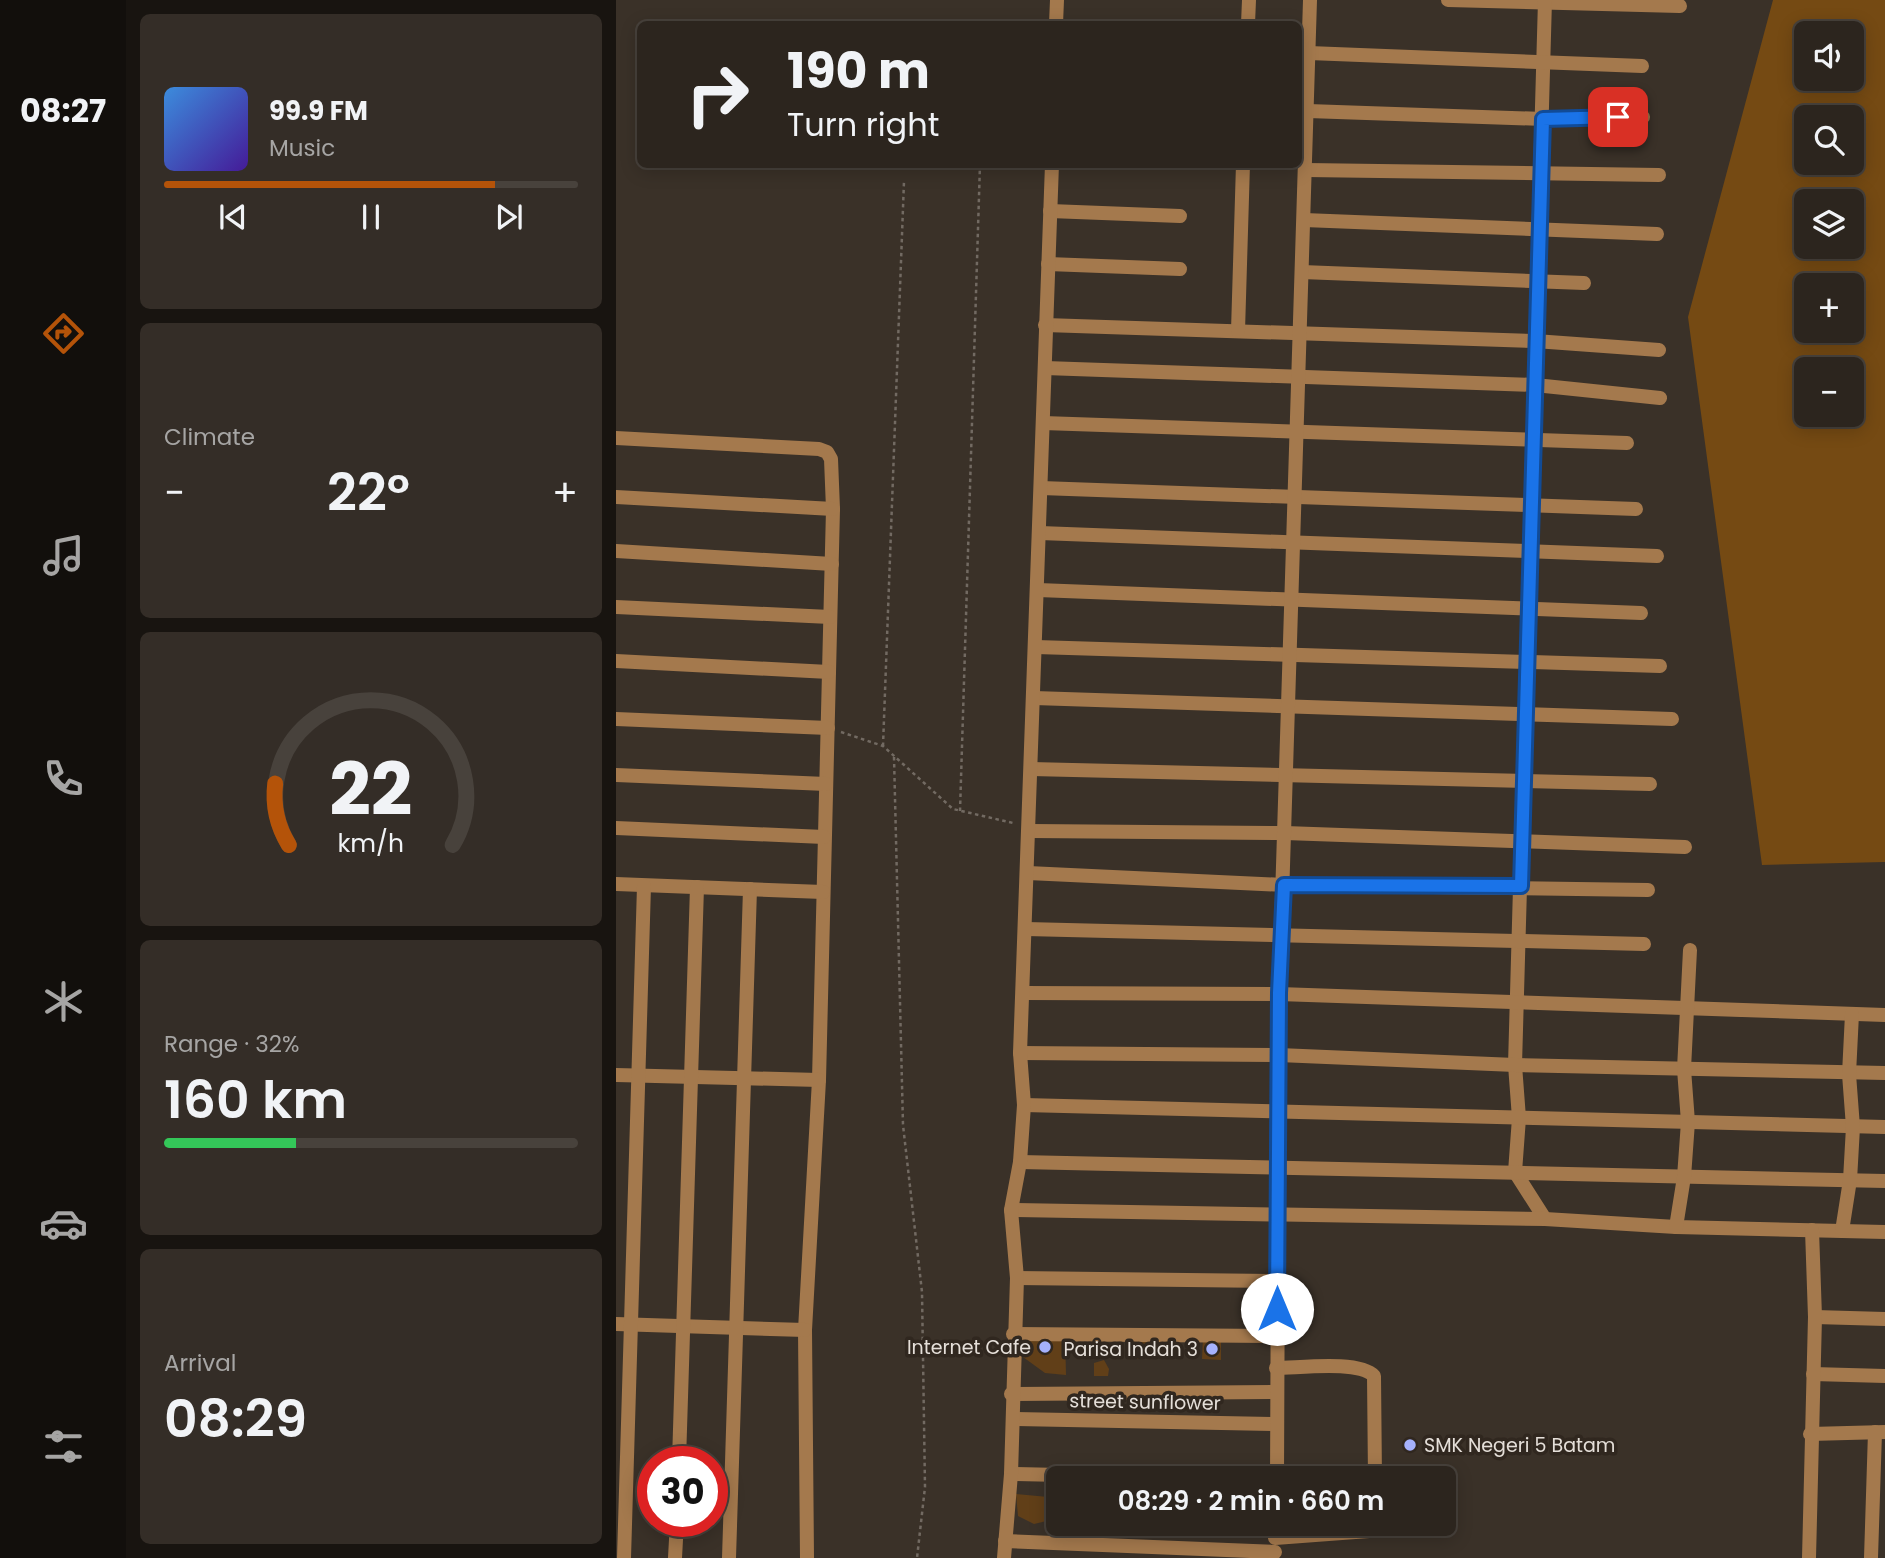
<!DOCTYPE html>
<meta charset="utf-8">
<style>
body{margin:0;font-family:Poppins,sans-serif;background:#342d27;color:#f1f3f6;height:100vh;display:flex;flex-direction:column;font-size:26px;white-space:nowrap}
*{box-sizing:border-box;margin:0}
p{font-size:23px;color:#a6a5a4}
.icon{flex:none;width:38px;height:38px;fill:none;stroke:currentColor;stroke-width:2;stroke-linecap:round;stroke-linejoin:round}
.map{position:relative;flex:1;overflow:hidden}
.side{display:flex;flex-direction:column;gap:14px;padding:14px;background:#181410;width:490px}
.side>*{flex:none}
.top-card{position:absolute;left:21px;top:21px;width:665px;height:147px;border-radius:10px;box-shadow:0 4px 18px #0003,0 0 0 2px #48423c;background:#2c251e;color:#f1f3f6;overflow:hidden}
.tools{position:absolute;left:1178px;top:21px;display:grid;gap:14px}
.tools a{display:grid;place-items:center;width:70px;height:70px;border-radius:10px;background:#2c251e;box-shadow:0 4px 18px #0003,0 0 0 2px #48423c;font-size:35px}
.speed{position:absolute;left:21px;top:1446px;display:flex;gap:14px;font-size:35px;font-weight:700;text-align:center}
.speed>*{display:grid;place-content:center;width:91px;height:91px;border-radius:50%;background:#2c251e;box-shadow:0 4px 18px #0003,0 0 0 2px #48423c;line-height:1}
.speed .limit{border:10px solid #d22;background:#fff;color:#111}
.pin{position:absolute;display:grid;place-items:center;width:60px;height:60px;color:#fff;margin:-30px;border-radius:14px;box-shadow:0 4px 10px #0006}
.me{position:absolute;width:77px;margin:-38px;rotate:0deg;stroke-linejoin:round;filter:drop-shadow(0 0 5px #0008)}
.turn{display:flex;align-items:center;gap:24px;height:147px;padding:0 35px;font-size:32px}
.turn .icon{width:91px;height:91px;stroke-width:2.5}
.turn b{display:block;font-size:49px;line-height:60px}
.big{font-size:52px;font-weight:600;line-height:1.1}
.side .card{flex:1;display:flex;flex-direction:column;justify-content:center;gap:10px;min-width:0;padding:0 24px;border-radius:10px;background:#342d27}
.side .dial{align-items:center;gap:0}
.dial svg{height:182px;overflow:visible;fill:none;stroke:#48423c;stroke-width:7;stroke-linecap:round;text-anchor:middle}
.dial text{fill:#f1f3f6;stroke:none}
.song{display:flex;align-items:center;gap:21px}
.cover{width:84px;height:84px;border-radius:10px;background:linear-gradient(135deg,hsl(210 70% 55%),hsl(260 70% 35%))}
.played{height:7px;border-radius:4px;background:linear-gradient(90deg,#b45309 80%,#48423c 80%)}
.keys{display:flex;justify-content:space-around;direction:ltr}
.heat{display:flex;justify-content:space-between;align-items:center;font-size:38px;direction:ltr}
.charge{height:10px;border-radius:5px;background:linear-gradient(90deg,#34c759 32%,#48423c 0)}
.trip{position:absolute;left:430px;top:1466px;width:410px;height:70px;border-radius:10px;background:#2c251e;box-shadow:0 4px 18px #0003,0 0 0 2px #48423c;font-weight:600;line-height:70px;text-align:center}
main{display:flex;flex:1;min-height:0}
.tab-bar{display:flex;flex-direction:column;width:126px;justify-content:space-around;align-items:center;background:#120f0c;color:#a6a5a4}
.tab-bar .icon{width:49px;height:49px}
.tab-bar .current{color:#b45309}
.tab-bar b{font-size:32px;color:#f1f3f6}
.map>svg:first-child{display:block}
</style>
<main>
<nav class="tab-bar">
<b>08:27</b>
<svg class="icon current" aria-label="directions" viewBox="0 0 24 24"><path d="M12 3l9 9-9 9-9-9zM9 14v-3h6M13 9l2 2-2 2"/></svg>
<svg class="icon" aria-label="music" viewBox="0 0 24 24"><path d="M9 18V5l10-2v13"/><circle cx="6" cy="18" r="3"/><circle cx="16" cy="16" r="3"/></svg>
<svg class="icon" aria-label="phone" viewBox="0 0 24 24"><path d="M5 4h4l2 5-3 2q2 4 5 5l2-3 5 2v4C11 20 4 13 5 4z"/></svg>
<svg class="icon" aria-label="climate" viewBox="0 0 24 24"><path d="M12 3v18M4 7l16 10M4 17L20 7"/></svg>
<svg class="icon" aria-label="car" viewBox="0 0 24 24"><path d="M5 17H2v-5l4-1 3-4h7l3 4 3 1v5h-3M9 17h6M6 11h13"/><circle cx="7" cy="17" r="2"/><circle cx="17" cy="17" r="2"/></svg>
<svg class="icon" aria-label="filters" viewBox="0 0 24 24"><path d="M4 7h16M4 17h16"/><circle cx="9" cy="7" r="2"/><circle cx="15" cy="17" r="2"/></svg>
</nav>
<section class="side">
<div class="card">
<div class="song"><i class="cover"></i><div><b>99.9 FM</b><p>Music</p></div></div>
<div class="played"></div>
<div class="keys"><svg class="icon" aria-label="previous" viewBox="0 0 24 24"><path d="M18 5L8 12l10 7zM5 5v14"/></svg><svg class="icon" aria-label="pause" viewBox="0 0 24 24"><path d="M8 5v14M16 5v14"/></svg><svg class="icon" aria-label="next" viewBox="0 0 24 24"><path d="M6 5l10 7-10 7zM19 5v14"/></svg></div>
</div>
<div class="card"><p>Climate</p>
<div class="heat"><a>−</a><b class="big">22°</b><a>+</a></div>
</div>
<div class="card dial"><svg viewBox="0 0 100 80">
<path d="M14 69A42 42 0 1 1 86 69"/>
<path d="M14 69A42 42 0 0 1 8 42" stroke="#b45309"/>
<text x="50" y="56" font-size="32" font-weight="700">22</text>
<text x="50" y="72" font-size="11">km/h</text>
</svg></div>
<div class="card"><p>Range · 32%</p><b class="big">160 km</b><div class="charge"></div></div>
<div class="card"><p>Arrival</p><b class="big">08:29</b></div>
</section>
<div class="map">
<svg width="1269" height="1558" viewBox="0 0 1269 1558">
<rect width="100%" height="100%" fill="#3a3128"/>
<path fill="#754a13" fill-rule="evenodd" d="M1157,0H1269V862L1146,865L1072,317ZM1190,33H1236V79H1190ZM1190,117H1236V163H1190ZM1190,201H1236V247H1190ZM1190,285H1236V331H1190ZM1190,369H1236V415H1190Z"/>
<g fill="#613f18">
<path d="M449,1335L450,1375L429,1373L407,1357L409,1336Z"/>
<path d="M587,1337L605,1338V1360L586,1359Z"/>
<path d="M533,1338L535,1357L521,1359L518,1340Z"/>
<path d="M488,1360L493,1369L492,1376H478V1363Z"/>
<path d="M400,1494L443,1498V1518L418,1524L402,1516Z"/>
</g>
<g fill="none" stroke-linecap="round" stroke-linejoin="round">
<g stroke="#726a62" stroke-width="2.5" stroke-dasharray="3.5 3.5" stroke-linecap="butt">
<path d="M225,732L267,746L337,809L397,823"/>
<path d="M267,746L288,181"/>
<path d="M278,757L287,1125L306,1292L309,1487L301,1558"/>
<path d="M344,811L364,164"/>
</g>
<g stroke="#a4794d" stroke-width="14">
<path d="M832,0L1064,6"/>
<path d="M929,0L899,1065L903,1118L899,1172L929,1219"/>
<path d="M440,24L441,0"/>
<path d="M632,24L633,0"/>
<path d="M693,53L1026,66"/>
<path d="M692,111L927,119L1027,117"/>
<path d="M690,170L1043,175"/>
<path d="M434,211L564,216"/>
<path d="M688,220L1041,234"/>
<path d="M432,264L564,269"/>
<path d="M686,272L968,283"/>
<path d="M429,325L919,341L1043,350"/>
<path d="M622,331L627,164"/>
<path d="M429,368L919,385L1044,398"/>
<path d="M427,423L1011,443"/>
<path d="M0,438L203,449L211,452L215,459L217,509L203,1080L189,1330L191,1558"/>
<path d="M425,488L1020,509"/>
<path d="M0,497L217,509"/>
<path d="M424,533L1041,556"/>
<path d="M0,551L216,564"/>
<path d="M422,590L1025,613"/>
<path d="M0,607L214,617"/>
<path d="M420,647L1044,666"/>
<path d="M0,661L213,672"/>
<path d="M418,698L1056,719"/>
<path d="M0,719L212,728"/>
<path d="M415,769L1034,784"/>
<path d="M0,775L210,784"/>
<path d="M0,828L208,837"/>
<path d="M415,831L669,833L1069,847"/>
<path d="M412,873L668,885L1032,890"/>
<path d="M0,884L207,892"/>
<path d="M410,929L1028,944"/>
<path d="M408,993L663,994L1269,1015"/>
<path d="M404,1053L663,1055L899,1065L1269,1073"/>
<path d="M0,1075L203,1080"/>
<path d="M408,1105L1269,1127"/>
<path d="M404,1162L1269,1181"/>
<path d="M395,1210L929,1219L1060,1227L1269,1232"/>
<path d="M1060,1227L1068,1177L1072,1122L1068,1069L1074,950"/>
<path d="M1226,1231L1234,1180L1237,1127L1233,1074L1236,1014"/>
<path d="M401,1278L661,1281"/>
<path d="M1199,1317L1269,1319"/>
<path d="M0,1324L189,1330"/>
<path d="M397,1334L661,1336"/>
<path d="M660,1368C683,1368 743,1360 758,1376L759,1479"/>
<path d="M1197,1374L1269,1376"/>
<path d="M395,1394L660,1392"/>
<path d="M397,1419L661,1424"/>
<path d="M1194,1434L1269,1432"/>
<path d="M63,1461L81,887"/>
<path d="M395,1474L624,1479"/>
<path d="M661,1479L663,994L694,0"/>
<path d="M659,1538L753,1531L756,1524"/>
<path d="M389,1541L659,1552"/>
<path d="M8,1558L28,886"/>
<path d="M59,1558L61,1521"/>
<path d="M113,1558L134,889"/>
<path d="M388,1558L395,1474L401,1278L395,1210L404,1162L408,1105L404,1053L436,164"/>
<path d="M1193,1558L1199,1317L1196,1230"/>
<path d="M1255,1558L1259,1432"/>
</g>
</g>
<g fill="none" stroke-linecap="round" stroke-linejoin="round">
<defs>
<path id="route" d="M661,1309L663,993L668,885L905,886L927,119L1002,117"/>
</defs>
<use href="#route" stroke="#114b97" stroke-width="18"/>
<use href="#route" stroke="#1a73e8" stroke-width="12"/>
</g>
<g fill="#a5b1fc" stroke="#30271f" stroke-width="2.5">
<circle cx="429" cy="1347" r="7"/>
<circle cx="596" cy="1349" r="7"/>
<circle cx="794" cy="1445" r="7"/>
</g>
<g text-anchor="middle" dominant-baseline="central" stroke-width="7" stroke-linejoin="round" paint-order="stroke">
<g font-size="19" fill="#e5dfd9" stroke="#30271f" text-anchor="end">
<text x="415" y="1347">Internet Cafe</text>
<text x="582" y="1349">Parisa Indah 3</text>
<text x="808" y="1445" text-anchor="start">SMK Negeri 5 Batam</text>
</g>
<g font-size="19" fill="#e5dfd9" stroke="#30271f">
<text transform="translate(529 1402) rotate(1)">street sunflower</text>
</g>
</g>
</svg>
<div class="tools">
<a><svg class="icon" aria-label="sound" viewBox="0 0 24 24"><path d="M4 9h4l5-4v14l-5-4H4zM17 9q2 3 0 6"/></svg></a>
<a><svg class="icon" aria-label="search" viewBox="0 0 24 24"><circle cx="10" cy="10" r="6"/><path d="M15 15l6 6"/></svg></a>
<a><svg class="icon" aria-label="layers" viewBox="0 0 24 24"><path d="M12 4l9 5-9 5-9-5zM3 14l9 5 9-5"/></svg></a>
<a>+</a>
<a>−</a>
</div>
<div class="speed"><div class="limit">30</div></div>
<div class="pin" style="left:1002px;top:117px;background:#d93025"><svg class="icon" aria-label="arrive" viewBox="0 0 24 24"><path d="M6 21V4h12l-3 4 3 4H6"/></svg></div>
<svg class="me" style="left:661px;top:1309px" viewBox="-20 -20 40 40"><circle r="19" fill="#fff"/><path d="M0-13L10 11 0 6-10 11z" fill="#1a73e8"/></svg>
<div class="trip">08:29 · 2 min · 660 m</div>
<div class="top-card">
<div class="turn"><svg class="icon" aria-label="right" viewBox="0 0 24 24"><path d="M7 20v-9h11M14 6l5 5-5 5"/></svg><div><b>190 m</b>Turn right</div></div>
</div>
</div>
</main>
